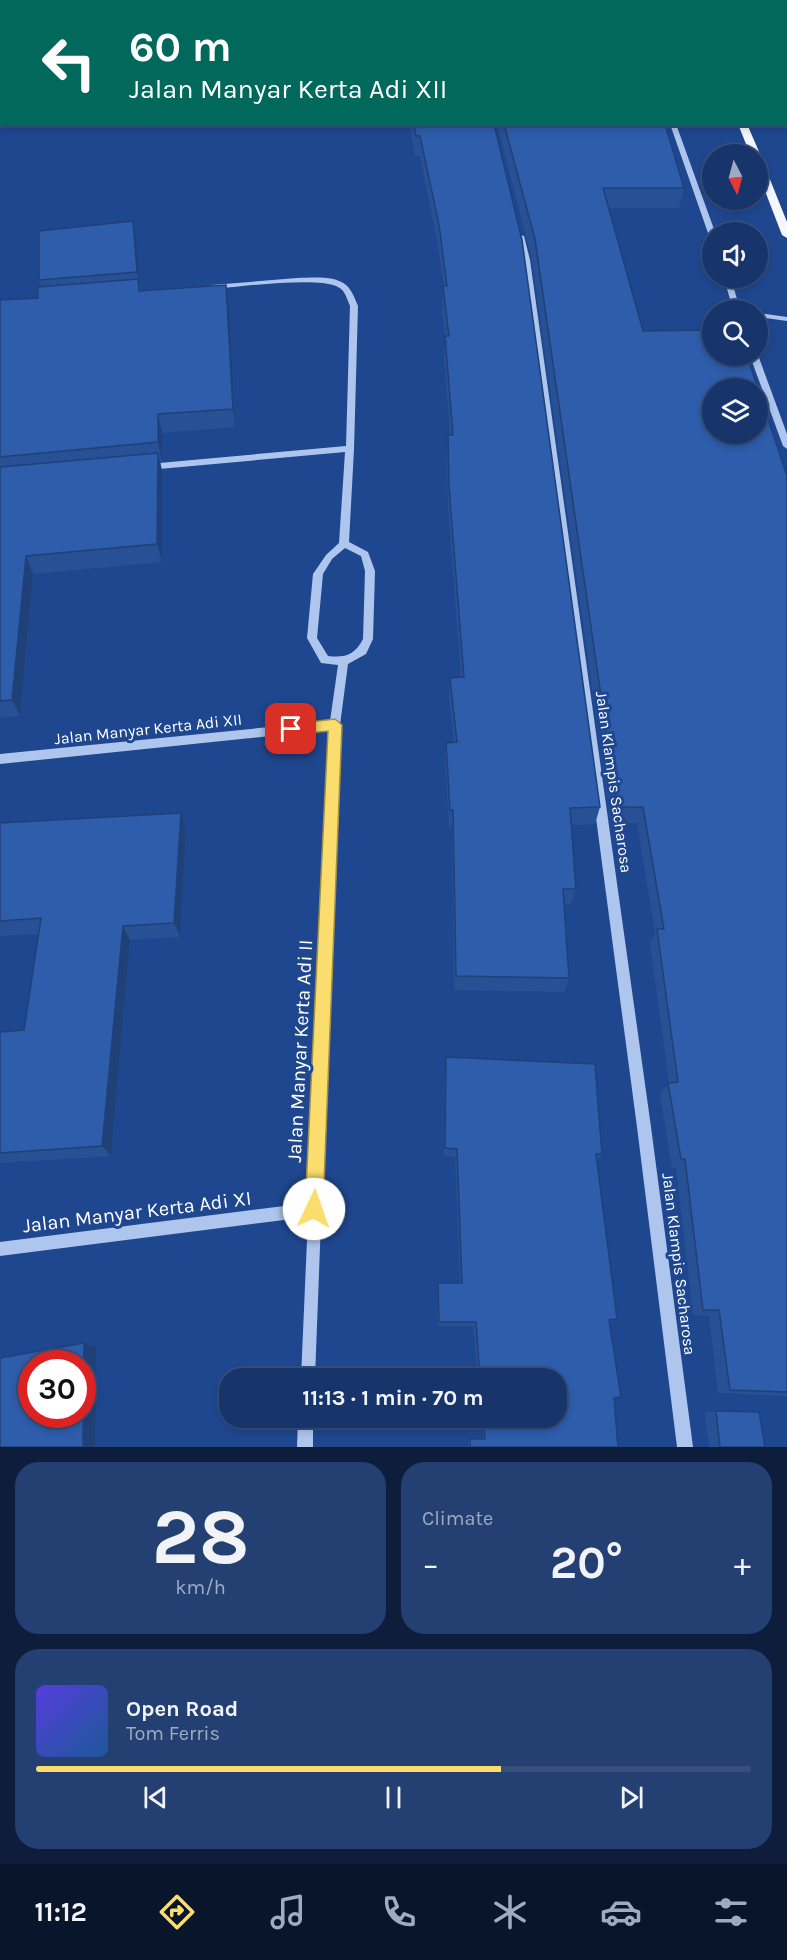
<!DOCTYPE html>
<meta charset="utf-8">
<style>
body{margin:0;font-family:Karla,sans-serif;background:#244073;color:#f1f3f6;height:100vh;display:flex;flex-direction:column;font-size:22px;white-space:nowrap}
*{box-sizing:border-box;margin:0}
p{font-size:20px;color:#9eabc1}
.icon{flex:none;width:33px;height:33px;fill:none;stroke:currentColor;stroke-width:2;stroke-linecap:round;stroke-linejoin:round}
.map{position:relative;height:1447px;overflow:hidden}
.details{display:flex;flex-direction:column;gap:15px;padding:15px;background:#0d1d3b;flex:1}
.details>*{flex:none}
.guide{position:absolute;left:0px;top:0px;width:788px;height:126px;box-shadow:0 3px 9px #0003,0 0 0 2px #36507e;background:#00695c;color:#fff;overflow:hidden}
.needle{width:39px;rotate:174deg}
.buttons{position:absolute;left:702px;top:144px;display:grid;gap:12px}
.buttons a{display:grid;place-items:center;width:66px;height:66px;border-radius:50%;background:#17356b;box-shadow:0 3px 9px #0003,0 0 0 2px #36507e;font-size:30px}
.speed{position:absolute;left:18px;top:1350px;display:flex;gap:12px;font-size:30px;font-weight:700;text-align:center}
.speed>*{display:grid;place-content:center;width:78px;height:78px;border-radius:50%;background:#17356b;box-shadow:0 3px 9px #0003,0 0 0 2px #36507e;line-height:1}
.speed .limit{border:9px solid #d22;background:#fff;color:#111}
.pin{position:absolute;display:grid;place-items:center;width:51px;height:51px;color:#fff;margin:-26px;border-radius:12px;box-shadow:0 3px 9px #0006}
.me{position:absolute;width:66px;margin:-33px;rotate:3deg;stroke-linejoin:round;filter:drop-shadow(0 0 4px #0008)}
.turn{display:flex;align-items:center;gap:21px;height:126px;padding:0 30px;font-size:27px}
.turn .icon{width:78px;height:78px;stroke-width:2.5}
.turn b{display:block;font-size:42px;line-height:51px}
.big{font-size:45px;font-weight:700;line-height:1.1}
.details .widget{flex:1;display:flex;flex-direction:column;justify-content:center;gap:9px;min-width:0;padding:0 21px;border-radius:24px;background:#244073}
.details .dial{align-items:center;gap:0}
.dial b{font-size:78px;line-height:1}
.song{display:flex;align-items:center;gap:18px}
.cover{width:72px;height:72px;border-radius:9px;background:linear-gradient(135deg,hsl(250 70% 55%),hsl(210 70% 35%))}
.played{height:6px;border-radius:3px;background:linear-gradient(90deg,#fbdd6d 65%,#36507e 65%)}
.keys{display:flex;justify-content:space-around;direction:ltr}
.heat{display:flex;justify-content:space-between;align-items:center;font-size:33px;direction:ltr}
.details .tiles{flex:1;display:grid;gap:15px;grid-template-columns:1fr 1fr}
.widget:last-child{grid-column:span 2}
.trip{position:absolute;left:219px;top:1368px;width:348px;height:60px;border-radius:24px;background:#17356b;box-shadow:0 3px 9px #0003,0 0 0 2px #36507e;font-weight:700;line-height:60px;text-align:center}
.dock{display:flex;height:96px;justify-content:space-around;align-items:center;background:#09152b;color:#9eabc1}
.dock .icon{width:42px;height:42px}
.dock .current{color:#fbdd6d}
.dock b{font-size:27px;color:#f1f3f6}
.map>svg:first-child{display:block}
</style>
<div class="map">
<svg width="787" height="1447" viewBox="0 0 787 1447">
<rect width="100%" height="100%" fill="#1f478f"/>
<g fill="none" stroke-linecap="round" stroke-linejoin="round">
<g fill="#aec5ed" fill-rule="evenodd">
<path d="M309,0H315V1L310,2Z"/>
<path d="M625,0H631L632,2H626Z"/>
<rect x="786" y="33" width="1" height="4"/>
<path d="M670,124H676L715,232H712V235L708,233Z"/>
<path d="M517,234L524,236L530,260L651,1127L693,1447H677L637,1127L522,260L516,236Z"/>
<path d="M297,278C312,278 334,275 346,285C352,290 355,299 358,306L354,449L349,542L368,552L375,571L373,639L366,654L348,664L340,725L315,1378H301L308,1217L0,1256V1242L308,1203L330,730L0,764V754L330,721L338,665L321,663L307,638L313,574L326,555L339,543L345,452L148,470L144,467L148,464L346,446L350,306C347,299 345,290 338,287C319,276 236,287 212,289L208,287L212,285ZM345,548L361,556L365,571L363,639C355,655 345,658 328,656L317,638L323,574L332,559Z"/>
<path d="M724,278H731L740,310H733Z"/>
<path d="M758,313L787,317V321L758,317Z"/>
<path d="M758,355L787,434V449L783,446L750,356Z"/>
<path d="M298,1418H313V1447H297Z"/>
</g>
<g fill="#f4f7ff" fill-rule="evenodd">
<path d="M688,0H696L697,2H689Z"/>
<rect x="757" y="0" width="8" height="2"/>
<path d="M786,50L787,51V58L786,57Z"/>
<path d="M738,124H747L760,154L758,156L750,154Z"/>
<path d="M758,159L763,162L787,222V238L782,235L758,173Z"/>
</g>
</g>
<g fill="#285094">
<path d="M0,0L2,2V109H0Z"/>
<path d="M163,124H257L256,127Z"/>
<path d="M404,124H494L600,807L595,824L571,825L576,889L571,904H564L569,978L564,992L454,990L452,827H449L445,760L446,743L454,742L449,696L450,678L461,677L448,507L447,455L448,435H450L444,356L445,337L442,307L443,286H444L438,245L420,156H415L410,128H405Z"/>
<path d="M497,124H665L684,188L679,208H609L643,331L787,476V1396L718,1393L709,1316L693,1315L676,1168H672L660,1094L669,1083L650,943L655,932L637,823L611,824L532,260Z"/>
<path d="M133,221L136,238L141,289H140V290L226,285L229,304L235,427L162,433V461H160L162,471V562L33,574L20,716L0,718V300L38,298L41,287L39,280Z"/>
<path d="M0,823L186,830L180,937L130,940L111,1156L0,1163V1032L24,1030L39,934L0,936Z"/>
<path d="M446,1057L602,1154L597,1161L617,1319L610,1323L621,1397L614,1399L618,1447H468V1440L470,1439H483L481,1418H556V1378H478L473,1326H438L437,1288L438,1283H460L455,1157L444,1156L445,1067Z"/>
<path d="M716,1411L765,1447H709L705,1413Z"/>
</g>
<g fill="#204178">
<path d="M46,0H57L56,2H45Z"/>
<path d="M133,221L136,238L141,289L137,272Z"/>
<path d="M226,285L229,304L235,427L233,409Z"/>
<path d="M158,414L162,433V461L158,442Z"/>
<path d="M158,453L162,471V562L157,544Z"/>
<path d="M26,556L33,574L20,716L12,700Z"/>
<path d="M181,813L186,830L180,937L174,923Z"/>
<path d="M123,926L130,940L111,1156L102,1146Z"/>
<path d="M84,1343L96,1348L95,1447H83Z"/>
</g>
<g fill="#2e5dac" stroke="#204178" stroke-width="1.5" fill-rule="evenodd">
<path d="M0,0H46L45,2H2V93H0Z"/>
<path d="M169,0H265L264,2H168Z"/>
<path d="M388,0H621L622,2H388Z"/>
<path d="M414,124H494L522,240L600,807L570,808L576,889H563L569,978L456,976L453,810H450L446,743L457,742L450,678L464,677L449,487L448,435H453L445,336H449L443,286H447L439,225L420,136H416Z"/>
<path d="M504,124H665L684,188H603L643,331L712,330V356H747L787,476V1392L730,1390L719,1310H703L685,1159H681L668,1083L678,1082L657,929H664L643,807H617L535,239ZM712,388H758V434H712Z"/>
<path d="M133,221L137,272L39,280V231Z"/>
<path d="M138,279L139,291L226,285L233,409L158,414V442L0,457V300L38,298V287Z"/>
<path d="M158,453L157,544L26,556L12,700L0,701V467Z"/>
<path d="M181,813L174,923L123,926L102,1146L0,1153V1032L24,1030L41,918L0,921V823Z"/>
<path d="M446,1057L595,1064L602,1154H596L617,1319L609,1320L621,1397L614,1398L618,1447H470V1439H485L483,1418H556V1378H480L476,1322H439L438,1283H462L457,1149L445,1148Z"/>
<path d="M84,1343L83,1447H0V1358ZM32,1364H82V1414H32Z"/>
<path d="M716,1411L759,1412L765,1447H720Z"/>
</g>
<path fill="#fbdd6d" stroke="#a39047" stroke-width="1.5" d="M335,719L342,725L323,1209L320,1215L314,1218L308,1215L305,1209L328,731L291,735L286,733L284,729L286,725L291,724Z"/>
<g text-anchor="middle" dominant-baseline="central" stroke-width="6" stroke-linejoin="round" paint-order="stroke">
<g font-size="16" fill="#fff" stroke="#1f478f">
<text transform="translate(148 729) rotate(-6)">Jalan Manyar Kerta Adi XII</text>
<text transform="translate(614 782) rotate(82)">Jalan Klampis Sacharosa</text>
<text transform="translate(679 1264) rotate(83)">Jalan Klampis Sacharosa</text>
</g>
<g font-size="20" fill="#fff" stroke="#1f478f">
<text transform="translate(300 1051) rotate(-87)">Jalan Manyar Kerta Adi II</text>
<text transform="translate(137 1212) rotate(-7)">Jalan Manyar Kerta Adi XI</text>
</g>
</g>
</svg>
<div class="buttons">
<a><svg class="needle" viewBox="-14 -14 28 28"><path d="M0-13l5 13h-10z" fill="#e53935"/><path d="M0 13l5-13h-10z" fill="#9eabc1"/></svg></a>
<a><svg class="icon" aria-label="sound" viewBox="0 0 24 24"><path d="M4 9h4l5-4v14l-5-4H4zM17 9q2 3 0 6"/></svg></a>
<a><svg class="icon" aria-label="search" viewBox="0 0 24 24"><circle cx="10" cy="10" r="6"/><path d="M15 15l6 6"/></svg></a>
<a><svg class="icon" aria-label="layers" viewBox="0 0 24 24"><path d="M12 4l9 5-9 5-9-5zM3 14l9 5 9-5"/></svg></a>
</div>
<div class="speed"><div class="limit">30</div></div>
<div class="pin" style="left:291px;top:729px;background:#d93025"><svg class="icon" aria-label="arrive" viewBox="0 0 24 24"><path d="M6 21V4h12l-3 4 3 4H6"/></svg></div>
<svg class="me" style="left:314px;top:1209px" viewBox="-20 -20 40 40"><circle r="19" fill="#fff"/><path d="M0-13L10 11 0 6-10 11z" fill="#fbdd6d"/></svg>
<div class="trip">11:13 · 1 min · 70 m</div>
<div class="guide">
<div class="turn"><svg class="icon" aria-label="left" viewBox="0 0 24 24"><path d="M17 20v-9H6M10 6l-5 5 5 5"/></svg><div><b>60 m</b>Jalan Manyar Kerta Adi XII</div></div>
</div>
</div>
<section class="details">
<div class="tiles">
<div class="widget dial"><b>28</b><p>km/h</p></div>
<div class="widget"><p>Climate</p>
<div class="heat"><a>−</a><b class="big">20°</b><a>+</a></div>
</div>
<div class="widget">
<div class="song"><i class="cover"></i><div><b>Open Road</b><p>Tom Ferris</p></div></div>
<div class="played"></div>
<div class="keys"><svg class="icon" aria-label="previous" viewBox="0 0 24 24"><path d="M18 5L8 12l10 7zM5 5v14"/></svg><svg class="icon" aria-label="pause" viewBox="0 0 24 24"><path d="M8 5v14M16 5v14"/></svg><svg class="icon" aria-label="next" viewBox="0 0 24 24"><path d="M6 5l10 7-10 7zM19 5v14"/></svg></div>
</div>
</div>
</section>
<nav class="dock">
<b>11:12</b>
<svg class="icon current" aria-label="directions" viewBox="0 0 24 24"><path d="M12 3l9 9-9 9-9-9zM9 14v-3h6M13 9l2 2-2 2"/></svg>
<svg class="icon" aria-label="music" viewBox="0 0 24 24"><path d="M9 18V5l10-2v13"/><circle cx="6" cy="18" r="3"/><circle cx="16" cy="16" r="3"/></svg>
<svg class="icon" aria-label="phone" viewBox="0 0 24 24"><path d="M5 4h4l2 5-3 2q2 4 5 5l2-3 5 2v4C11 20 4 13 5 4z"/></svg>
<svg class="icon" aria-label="climate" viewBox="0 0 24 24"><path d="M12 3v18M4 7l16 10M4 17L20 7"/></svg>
<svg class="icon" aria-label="car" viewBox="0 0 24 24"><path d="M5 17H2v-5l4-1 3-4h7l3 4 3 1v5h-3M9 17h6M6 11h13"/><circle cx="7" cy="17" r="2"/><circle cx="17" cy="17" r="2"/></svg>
<svg class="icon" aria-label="filters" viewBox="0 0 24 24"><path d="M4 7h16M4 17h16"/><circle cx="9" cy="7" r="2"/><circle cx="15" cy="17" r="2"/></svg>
</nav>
